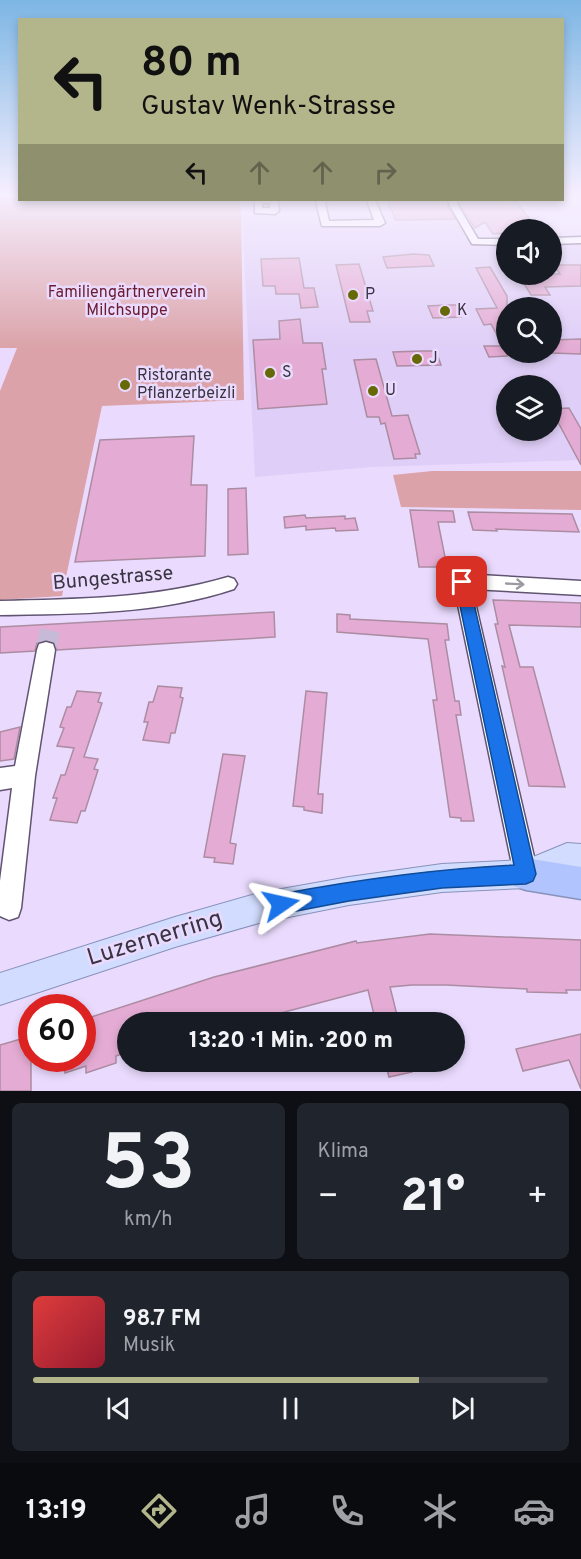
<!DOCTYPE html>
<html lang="de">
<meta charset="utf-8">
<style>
body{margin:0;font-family:Overpass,sans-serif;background:#20242c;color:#f1f3f6;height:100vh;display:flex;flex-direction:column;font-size:22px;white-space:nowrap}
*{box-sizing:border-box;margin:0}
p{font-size:20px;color:#9ea1a6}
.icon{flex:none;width:33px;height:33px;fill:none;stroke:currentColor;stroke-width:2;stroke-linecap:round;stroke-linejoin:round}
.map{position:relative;height:1091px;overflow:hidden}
.side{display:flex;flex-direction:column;gap:12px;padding:12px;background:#0d0f14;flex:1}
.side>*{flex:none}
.banner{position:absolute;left:18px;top:18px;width:546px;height:183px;border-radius:0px;box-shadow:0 3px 9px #0003;background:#b3b58a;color:#111;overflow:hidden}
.controls{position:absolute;left:496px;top:219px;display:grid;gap:12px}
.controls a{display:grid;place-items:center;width:66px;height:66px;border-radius:50%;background:#171b24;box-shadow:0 3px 9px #0003;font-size:30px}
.speed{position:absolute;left:18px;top:994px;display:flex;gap:12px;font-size:30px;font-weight:700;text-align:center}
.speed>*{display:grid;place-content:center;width:78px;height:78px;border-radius:50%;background:#171b24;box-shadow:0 3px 9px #0003;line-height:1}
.speed .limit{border:9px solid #d22;background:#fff;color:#111}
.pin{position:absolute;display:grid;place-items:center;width:51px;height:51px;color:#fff;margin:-26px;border-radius:12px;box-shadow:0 3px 9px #0006}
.me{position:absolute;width:66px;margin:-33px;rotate:79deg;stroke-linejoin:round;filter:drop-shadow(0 0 4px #0008)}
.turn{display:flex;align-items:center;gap:21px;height:126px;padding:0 24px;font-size:27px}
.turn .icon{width:78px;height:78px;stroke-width:2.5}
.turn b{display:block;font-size:42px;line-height:51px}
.lanes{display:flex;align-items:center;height:57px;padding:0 24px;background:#0003;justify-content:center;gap:30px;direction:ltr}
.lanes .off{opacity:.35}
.big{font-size:45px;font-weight:800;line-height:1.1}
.side .tile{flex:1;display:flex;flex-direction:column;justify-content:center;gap:9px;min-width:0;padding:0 21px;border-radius:9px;background:#20242c}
.side .dial{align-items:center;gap:0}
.dial b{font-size:78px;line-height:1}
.song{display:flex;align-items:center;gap:18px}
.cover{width:72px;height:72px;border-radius:9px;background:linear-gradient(135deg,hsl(0 70% 55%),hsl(350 70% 35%))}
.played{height:6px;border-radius:3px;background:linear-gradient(90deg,#b3b58a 75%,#363941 75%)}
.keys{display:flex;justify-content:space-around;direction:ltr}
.heat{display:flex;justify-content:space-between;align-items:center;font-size:33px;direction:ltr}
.side .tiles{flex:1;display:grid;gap:12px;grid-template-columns:1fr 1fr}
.tile:last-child{grid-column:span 2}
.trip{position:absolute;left:117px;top:1012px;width:348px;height:60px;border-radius:30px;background:#171b24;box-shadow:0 3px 9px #0003;font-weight:800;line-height:60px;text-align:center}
.menu{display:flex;height:96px;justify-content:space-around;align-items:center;background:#090b0e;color:#9ea1a6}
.menu .icon{width:42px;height:42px}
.menu .active{color:#b3b58a}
.menu b{font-size:27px;color:#f1f3f6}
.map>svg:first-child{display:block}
</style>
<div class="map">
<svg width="581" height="1091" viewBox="0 0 581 1091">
<rect width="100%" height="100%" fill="#eadbfe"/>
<path fill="#dfcef7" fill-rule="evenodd" d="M256,200H444L473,244H507V274H552V243H581V460L373,467L255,477L242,215H256ZM507,308H552V352H507ZM507,386H552V430H507Z"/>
<g fill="#dba2a9">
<path d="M0,196H19L20,200H239L241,212L244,400L102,406L62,596L0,600V391L17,348H0Z"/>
<path d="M432,471H581V510L401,507L393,475Z"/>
</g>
<g fill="#e4acd4" stroke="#ac8ca2" stroke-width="1.5">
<path d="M387,200H448L447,205L455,219L396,220Z"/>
<path d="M460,200H515L538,230H507V233L493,234L485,222L475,228L459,204Z"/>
<path d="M413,254L429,255L434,266L387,268L383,257Z"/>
<path d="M299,258L304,288H314L318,307L301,308L299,294H276L275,286H263L261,259Z"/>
<path d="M359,264L373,311H367L370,322H350L336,265Z"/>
<path d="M554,265H581V286L545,287L550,295H531L518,274H560Z"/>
<path d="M490,267L507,296V356L489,357L484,346H503L491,324L484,325L476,309L497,308L476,268Z"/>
<path d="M446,305H456L461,317L433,318L428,306Z"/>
<path d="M300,319L303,343H322L326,369H322L327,404L258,409L253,340L280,339L279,321Z"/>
<path d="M581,339V354L552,353V340Z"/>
<path d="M422,351H436L441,365L397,366L393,352Z"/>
<path d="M376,359L392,416L408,415L420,454H415L416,458L394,459L385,423L381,424L379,417H367L354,360Z"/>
<path d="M569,408L581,429V465L552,411V409Z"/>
<path d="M194,436L191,485H207L205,556L75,562L100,440Z"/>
<path d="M246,488L248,554L228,555V489Z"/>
<path d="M410,510L453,511L455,522H438L447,567H419Z"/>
<path d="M468,512L572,514L579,532L496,529L497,531L473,530Z"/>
<path d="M305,515L306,518L345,516V519L355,518L358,530L336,531L335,528L306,530V526L285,528L284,517Z"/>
<path d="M493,600L581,603V627L509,625L520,667H533L565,787L529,786L502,666L505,667L495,624H498Z"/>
<path d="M274,612L275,637L57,650L54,642L45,640L37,643L35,651L0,653V627Z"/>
<path d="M337,614L350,615V619L447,624L449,640H445L455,701H459L461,715H456L474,821H461V818L450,817L433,700H437L428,639L337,632Z"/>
<path d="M158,686L182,688L180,697L183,698L175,733H171L169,743L143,740L148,722H144L149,702H153Z"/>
<path d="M77,691L101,693L98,702L102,703L84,757L98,759L94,769L98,770L85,811H81L77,823L50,820L57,798H53L61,775H65L74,748L57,746L64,728L60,727L67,707H71Z"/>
<path d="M306,691L327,693L318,794H323L322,813L304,810V807L293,806Z"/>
<path d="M20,727L14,759L0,761V732Z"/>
<path d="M223,754L245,756L230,843L236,844L233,864L214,862L215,858L204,857Z"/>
<path d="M430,934L581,940V990H566L567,993L527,992V989L446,985H412L390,987L399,1023H376L368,990L243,1023H128V1052L116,1056V1063L86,1073V1066L65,1073L64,1059H82V1020L214,977L356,941L357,943Z"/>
<path d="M581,1034V1089L569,1060L523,1071L516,1049Z"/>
<path d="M31,1036V1091H0V1045Z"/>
<path d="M385,1062H409L412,1072L389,1077Z"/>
</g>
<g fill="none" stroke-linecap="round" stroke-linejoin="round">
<path stroke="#c7bad8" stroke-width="20" stroke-dasharray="20 10" stroke-linecap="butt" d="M46,650L51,624"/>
<defs>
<g id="minor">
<path d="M255,200H278L279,211L275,214L255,213ZM262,203H270V208H262Z"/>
<path d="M319,200H329L325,203L329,221L374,220L367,200H375L385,223L380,226H322L316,202Z"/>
<path d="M450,200H458L457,204L478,239H507V245L472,244L449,204Z"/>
<path d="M581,237V243L552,244V238Z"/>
<path d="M462,574L581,581V595L472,589L538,874L534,882L526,886L518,882L514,874L453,581L456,576Z"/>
<path d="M228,577L234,579L237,584L234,589C159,614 79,614 0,615V601C77,599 154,599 228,577Z"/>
<path d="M46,642L53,644L55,650L35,776L21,908L18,917L9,920L0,916V881L12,788L0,790V768L15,766L37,650L39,644Z"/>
</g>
<path id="major" d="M567,843L581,844V872L567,871L526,888L442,892L349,905L259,923L175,947L0,1005V973L175,917L259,893L349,877L442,864L526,860Z"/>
<path id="highway" d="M526,858L581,867V899L526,890L514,886L510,874L514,862Z"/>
</defs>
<use href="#minor" stroke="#605471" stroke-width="3"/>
<use href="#major" stroke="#8892bb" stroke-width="2"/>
<use href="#highway" stroke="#8892bb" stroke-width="3"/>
<use href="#minor" fill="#fff" fill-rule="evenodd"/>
<use href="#major" fill="#d1dcfe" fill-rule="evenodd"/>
<use href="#highway" fill="#b2c4fd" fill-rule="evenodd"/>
</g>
<defs><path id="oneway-shaft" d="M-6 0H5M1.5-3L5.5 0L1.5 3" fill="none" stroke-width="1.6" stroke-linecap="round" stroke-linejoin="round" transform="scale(1.5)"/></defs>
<use stroke="#9c9aa0" href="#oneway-shaft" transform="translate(515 584) rotate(3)"/>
<linearGradient id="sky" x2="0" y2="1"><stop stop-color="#7db6e4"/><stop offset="0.56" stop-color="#f6efff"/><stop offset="1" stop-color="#f6efff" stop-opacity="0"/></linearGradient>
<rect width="581" height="349" fill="url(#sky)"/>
<path fill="#1a73e8" stroke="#114b97" stroke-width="1.5" d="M462,576L467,577L469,582L536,874L533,881L526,884L442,888L349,901L281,914L274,911L271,904L274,897L281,894C361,879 433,869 514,865L455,582L457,577Z"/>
<g fill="#676907" stroke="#eadbfe" stroke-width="2">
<circle cx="353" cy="295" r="6"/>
<circle cx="445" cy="311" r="6"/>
<circle cx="417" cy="359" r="6"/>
<circle cx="270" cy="373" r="6"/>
<circle cx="125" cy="385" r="6"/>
<circle cx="373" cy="391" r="6"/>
</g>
<g text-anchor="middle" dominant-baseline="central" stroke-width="5" stroke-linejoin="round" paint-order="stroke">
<g font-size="16" fill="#6b1b2e" stroke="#eadbfe">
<text x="127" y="293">Familiengärtnerverein<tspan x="127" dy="18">Milchsuppe</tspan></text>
</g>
<g font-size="16" fill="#393441" stroke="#eadbfe" text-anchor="start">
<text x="365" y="295">P</text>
<text x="457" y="311">K</text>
<text x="429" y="359">J</text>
<text x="282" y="373">S</text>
<text x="137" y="376">Ristorante<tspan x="137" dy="18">Pflanzerbeizli</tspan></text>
<text x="385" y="391">U</text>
</g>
<g font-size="20" fill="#393441" stroke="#eadbfe">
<text transform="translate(113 579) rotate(-5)">Bungestrasse</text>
</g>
<g font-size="24" fill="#393441" stroke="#eadbfe">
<text transform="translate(155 939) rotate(-17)">Luzernerring</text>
</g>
</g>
</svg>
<div class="controls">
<a><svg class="icon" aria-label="sound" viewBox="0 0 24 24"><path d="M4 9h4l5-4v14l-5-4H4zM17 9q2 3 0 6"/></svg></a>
<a><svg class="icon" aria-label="search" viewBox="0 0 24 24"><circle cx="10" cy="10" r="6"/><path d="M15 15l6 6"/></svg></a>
<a><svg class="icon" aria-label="layers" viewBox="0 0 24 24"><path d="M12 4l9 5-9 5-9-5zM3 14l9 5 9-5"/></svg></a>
</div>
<div class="speed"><div class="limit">60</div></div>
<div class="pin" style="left:462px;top:582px;background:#d93025"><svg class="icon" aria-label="arrive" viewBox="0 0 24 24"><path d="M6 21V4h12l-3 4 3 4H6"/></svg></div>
<svg class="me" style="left:281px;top:904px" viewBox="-20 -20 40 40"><path d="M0-17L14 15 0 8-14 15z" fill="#1a73e8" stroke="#fff" stroke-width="4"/></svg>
<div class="trip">13:20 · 1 Min. · 200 m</div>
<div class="banner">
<div class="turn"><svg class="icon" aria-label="left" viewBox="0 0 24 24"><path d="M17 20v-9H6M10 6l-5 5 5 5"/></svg><div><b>80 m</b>Gustav Wenk-Strasse</div></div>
<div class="lanes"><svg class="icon" aria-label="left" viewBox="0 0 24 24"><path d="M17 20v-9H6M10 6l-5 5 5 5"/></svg><svg class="icon off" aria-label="ahead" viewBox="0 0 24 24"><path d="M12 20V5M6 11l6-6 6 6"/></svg><svg class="icon off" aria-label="ahead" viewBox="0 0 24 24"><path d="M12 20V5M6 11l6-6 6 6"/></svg><svg class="icon off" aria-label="right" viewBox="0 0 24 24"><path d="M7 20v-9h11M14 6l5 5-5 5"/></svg></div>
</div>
</div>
<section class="side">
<div class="tiles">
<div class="tile dial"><b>53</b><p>km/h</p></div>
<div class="tile"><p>Klima</p>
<div class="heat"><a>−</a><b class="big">21°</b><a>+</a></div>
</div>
<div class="tile">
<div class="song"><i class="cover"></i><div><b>98.7 FM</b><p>Musik</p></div></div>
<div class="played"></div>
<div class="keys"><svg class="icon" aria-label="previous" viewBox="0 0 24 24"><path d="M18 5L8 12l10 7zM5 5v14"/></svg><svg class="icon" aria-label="pause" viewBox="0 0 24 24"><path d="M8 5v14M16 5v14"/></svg><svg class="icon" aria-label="next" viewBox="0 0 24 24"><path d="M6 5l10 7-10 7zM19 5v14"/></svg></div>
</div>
</div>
</section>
<nav class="menu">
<b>13:19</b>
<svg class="icon active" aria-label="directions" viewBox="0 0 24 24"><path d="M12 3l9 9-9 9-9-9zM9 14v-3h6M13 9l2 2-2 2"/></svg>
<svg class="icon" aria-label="music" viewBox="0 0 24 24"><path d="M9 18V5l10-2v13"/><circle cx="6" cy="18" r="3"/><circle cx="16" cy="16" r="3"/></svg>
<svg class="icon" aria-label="phone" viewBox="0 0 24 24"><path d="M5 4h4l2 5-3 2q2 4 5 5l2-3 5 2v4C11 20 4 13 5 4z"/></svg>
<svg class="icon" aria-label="climate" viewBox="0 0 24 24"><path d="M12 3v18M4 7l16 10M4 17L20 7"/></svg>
<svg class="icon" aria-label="car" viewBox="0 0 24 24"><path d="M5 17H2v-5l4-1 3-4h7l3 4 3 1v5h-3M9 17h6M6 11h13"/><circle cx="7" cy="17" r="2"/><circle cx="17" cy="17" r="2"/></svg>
</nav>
